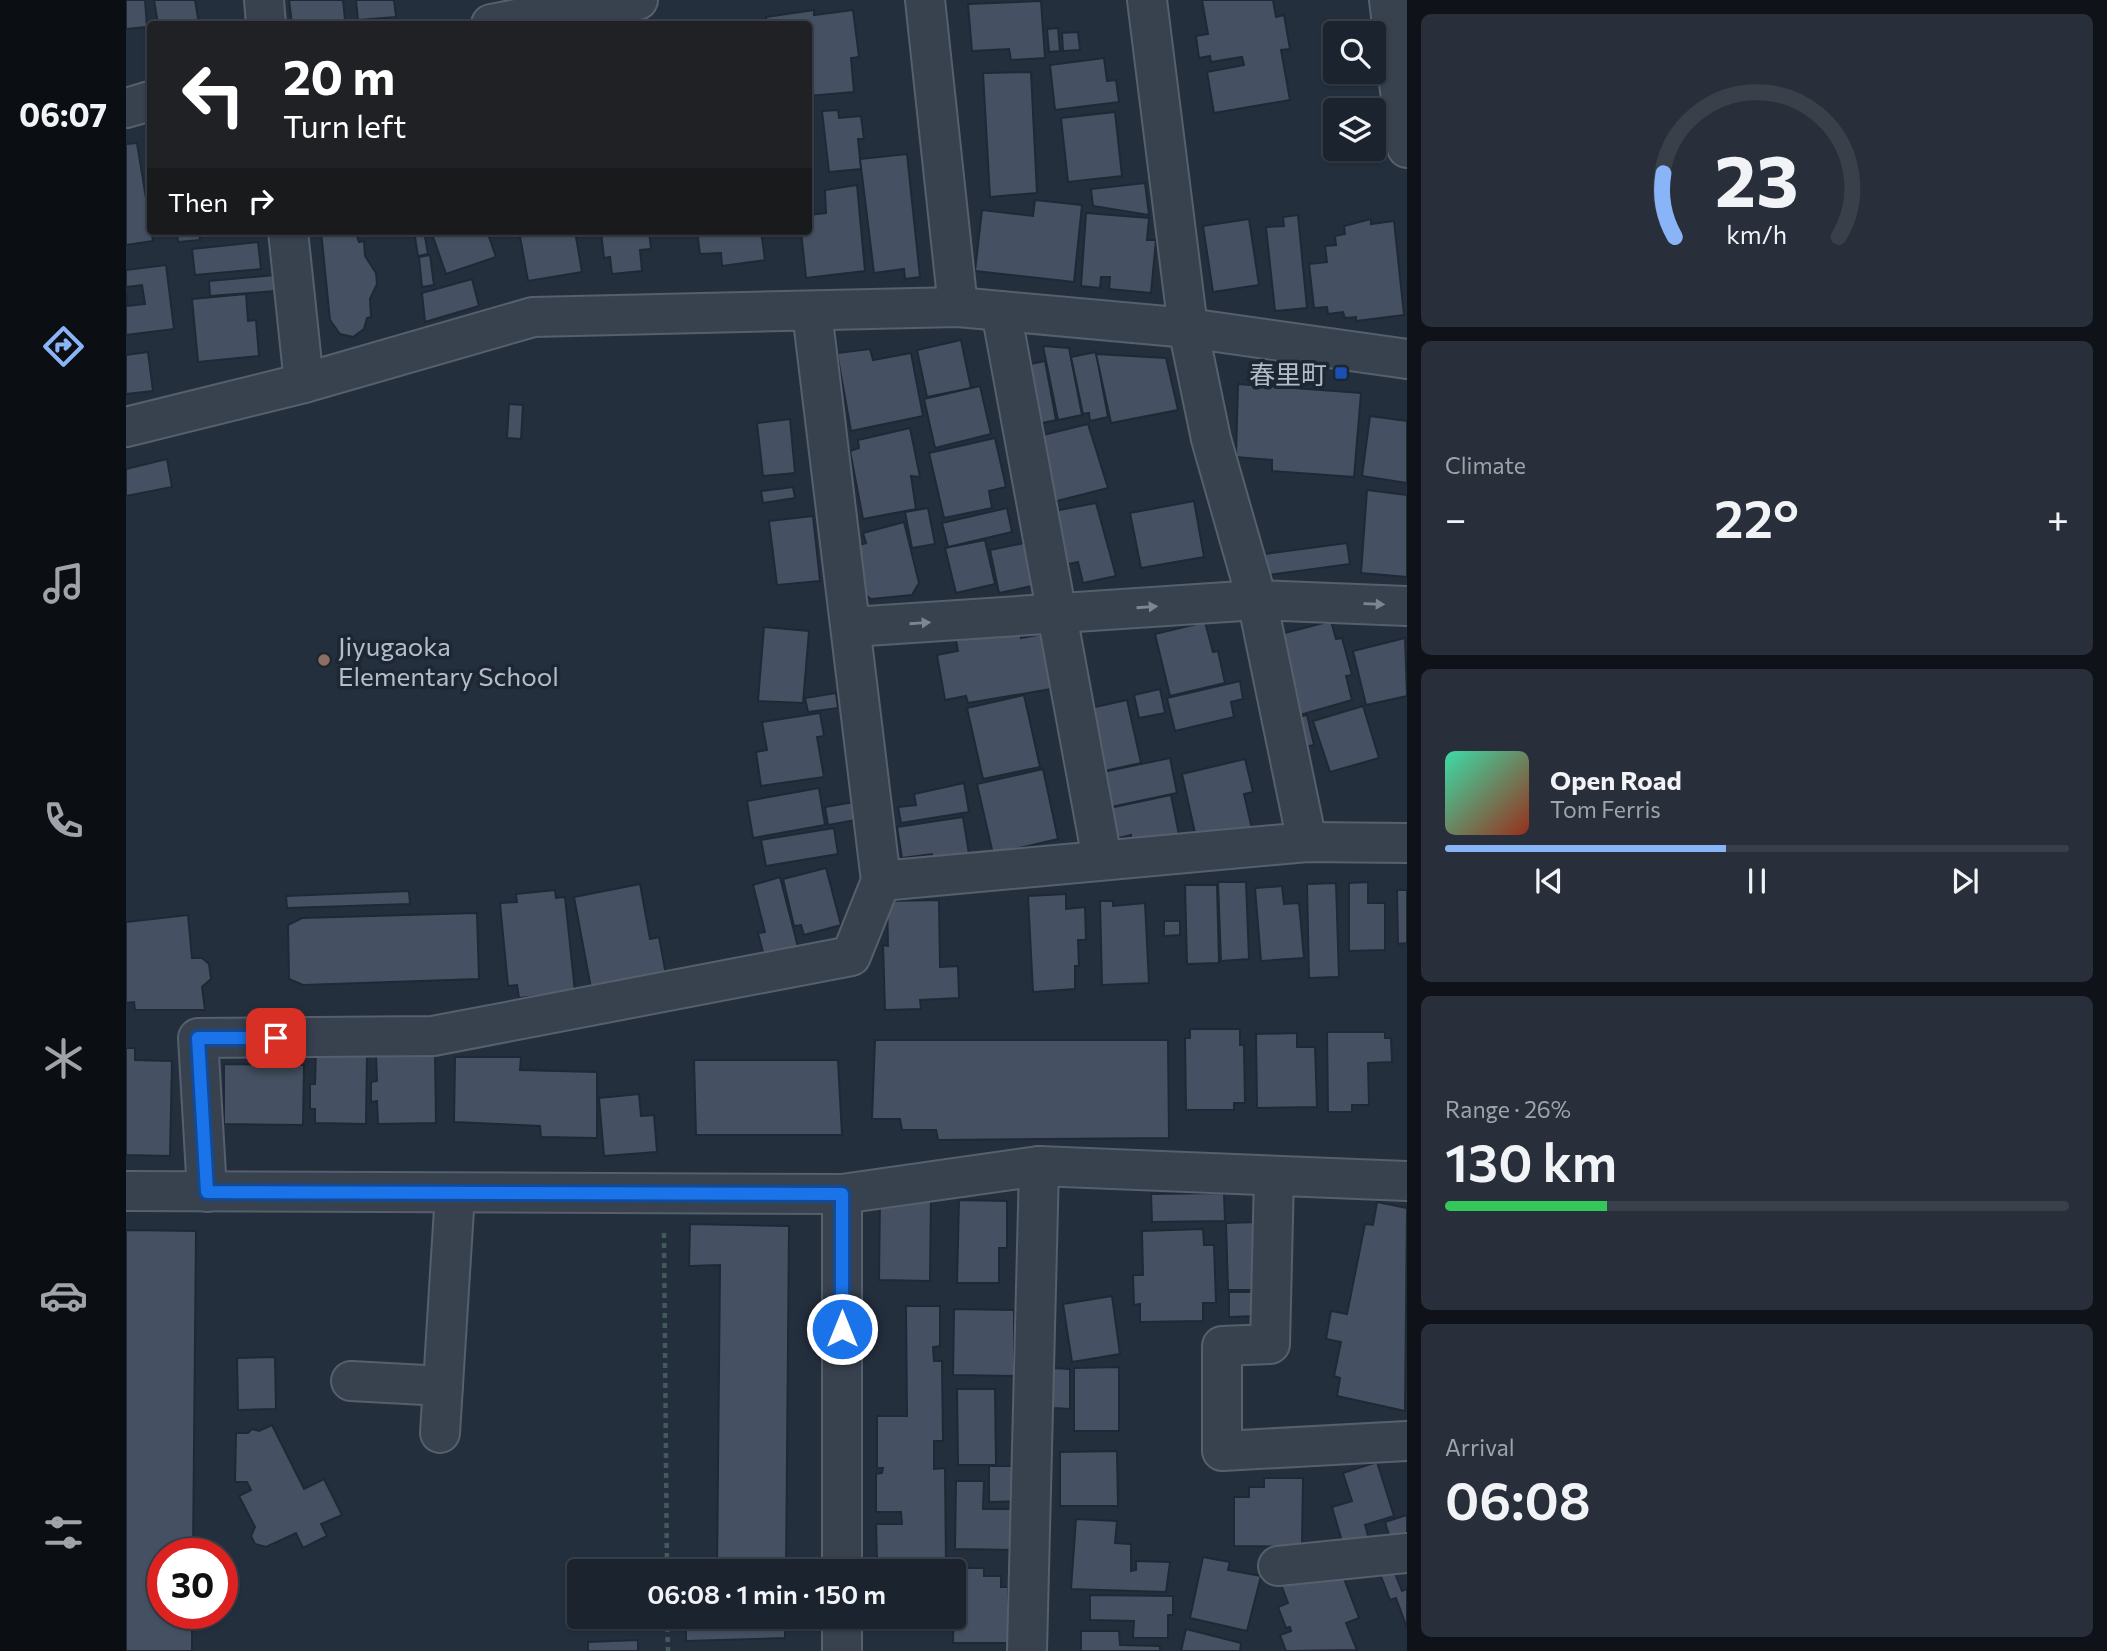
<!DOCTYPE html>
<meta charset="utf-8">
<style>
body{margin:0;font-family:Commissioner,"Noto Sans JP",sans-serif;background:#282f3a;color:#f1f3f6;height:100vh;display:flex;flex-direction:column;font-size:26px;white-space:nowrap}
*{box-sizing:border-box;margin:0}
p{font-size:23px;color:#a0a4aa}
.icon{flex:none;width:38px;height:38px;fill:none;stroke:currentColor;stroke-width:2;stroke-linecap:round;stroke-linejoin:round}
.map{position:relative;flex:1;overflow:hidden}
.details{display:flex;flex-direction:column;gap:14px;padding:14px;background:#0f1319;width:700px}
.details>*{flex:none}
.guide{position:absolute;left:21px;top:21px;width:665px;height:214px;border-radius:7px;box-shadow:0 2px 5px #0004,0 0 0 2px #39404a;background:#202124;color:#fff;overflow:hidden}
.tools{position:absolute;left:1197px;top:21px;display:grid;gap:14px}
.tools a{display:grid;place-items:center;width:63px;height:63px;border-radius:7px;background:#1b232e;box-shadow:0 2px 5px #0004,0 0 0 2px #39404a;font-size:35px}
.speed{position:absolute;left:21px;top:1538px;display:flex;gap:14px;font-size:35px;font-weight:700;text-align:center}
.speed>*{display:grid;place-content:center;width:91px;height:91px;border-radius:50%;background:#1b232e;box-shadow:0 2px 5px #0004,0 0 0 2px #39404a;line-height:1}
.speed .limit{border:10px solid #d22;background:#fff;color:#111}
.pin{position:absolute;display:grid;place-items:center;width:60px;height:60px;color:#fff;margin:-30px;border-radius:14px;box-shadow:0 4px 10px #0006}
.me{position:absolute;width:77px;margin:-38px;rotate:0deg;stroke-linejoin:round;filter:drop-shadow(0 0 5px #0008)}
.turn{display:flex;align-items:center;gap:24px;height:147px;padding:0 21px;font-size:32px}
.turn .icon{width:91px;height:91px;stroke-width:2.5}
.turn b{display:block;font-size:49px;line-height:60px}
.then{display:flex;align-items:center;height:66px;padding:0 21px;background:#0003;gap:14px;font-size:26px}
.big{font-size:52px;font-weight:600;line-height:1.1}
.details .card{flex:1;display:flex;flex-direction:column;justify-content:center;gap:10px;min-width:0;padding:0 24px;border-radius:10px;background:#282f3a}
.details .dial{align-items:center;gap:0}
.dial svg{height:182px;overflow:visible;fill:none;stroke:#39404a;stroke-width:7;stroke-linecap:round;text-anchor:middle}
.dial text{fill:#f1f3f6;stroke:none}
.song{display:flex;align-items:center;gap:21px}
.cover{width:84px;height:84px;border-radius:10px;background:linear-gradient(135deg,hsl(160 70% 55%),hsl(10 70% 35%))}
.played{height:7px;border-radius:4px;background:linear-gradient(90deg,#8ab4f8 45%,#39404a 45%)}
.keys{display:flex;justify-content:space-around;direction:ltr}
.heat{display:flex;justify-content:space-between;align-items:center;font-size:38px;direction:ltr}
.charge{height:10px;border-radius:5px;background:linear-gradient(90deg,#34c759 26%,#39404a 0)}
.trip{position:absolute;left:441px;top:1559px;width:399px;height:70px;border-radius:7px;background:#1b232e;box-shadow:0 2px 5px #0004,0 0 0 2px #39404a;font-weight:600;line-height:70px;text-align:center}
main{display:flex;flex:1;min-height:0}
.menu{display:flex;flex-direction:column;width:126px;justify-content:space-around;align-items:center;background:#0b0e12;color:#a0a4aa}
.menu .icon{width:49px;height:49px}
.menu .current{color:#8ab4f8}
.menu b{font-size:32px;color:#f1f3f6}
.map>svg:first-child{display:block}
</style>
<main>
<nav class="menu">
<b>06:07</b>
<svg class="icon current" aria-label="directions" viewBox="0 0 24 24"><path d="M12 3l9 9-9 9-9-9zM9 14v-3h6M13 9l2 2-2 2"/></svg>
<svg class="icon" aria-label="music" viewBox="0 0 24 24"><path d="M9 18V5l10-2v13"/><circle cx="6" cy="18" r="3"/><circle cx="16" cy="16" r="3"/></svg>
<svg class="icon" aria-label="phone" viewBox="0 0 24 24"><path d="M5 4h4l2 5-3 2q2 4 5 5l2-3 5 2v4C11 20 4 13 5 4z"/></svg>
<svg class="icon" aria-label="climate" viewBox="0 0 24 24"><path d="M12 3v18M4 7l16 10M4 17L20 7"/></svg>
<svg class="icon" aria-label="car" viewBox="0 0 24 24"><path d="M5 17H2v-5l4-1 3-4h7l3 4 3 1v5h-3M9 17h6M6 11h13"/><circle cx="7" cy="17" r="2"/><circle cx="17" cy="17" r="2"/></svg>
<svg class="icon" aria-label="filters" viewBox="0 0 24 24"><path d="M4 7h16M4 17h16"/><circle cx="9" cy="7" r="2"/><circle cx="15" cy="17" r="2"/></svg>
</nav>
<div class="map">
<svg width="1281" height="1651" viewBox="0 0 1281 1651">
<rect width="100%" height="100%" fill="#242f3e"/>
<g fill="#455162" stroke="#1f2835" stroke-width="2">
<path d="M0,0H19L21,27L0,29Z"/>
<path d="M28,0H69L73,24H32Z"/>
<path d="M163,0H217L219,20L196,24H166Z"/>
<path d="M230,0H268L270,17L232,20Z"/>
<path d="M1076,0H1147L1150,17L1158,15L1164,49L1155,50L1164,100L1088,113L1081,72L1118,65L1116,57L1085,62L1084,56L1073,58L1070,36L1082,34Z"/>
<path d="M915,1L919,58L885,60L883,49L846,51L842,4Z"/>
<path d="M688,10V15L727,10L733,57L725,58L728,92L682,96V24H641L640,17Z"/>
<path d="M932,28L934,51L923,52L921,29Z"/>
<path d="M952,32L954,50L937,51L936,33Z"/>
<path d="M978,58L981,81L990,80L993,102L929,110L924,65Z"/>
<path d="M905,72L911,193L864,197L857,73Z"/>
<path d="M712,110L713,118L735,116L738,139H732L735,169L703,172L696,111Z"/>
<path d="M989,112L996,176L942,182L935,118Z"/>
<path d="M11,143L27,241L0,245V144Z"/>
<path d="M781,154L794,277L779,279L778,269L748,273L734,159Z"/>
<path d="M1019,183L1023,215L967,206L965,189Z"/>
<path d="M731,185L739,271L680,278L675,231H682V215L700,213L699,190Z"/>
<path d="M909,200L956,205L948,282L849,271L856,210L907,216Z"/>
<path d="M960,213L1023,218L1021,240H1030L1025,293L983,289L984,277H975L974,288L955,286Z"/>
<path d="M1172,215L1181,308L1149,311L1140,227L1158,226L1157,217Z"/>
<path d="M1123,219L1133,285L1087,292L1077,226Z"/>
<path d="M1245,219V224L1268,221L1278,315L1230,321V317L1219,318L1217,312L1202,314L1201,307L1188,308L1183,264L1201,262L1199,246L1210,245L1209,236L1219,234L1218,226Z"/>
<path d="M51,231H73L74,240L52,242Z"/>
<path d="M195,231H229L233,242L238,241L239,256L250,273L251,284L244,299L245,317L241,318L238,329L227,337L214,334L204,320Z"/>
<path d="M288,231H298L302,254L292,256Z"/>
<path d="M305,231H361L370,257L320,274Z"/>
<path d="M393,231H449L456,272L402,281Z"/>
<path d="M475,231H523L525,249L514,250L516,271L486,274L484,257L478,258Z"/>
<path d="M571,231H635L639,260L596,266L595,253L574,254Z"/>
<path d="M132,242L135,269L69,275L66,249Z"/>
<path d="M304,255L308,285L296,287L293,257Z"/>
<path d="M40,265L48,329L0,335V293L2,306L19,304L16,285L0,287V270Z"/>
<path d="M149,275L150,291L84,296L83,281Z"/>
<path d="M346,279L353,306L299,322L296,293Z"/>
<path d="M120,294L122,321L130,320L133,356L72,362L66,299Z"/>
<path d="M835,340L845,388L801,397L791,350Z"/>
<path d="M917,346L943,348L956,415L932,420Z"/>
<path d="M744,349L747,360L785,353L797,416L725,431L711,353Z"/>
<path d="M22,352L27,391L0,394V355Z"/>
<path d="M970,352L982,417L964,421L963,413L957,414L945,357Z"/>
<path d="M970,354L1040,358L1052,410L985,423Z"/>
<path d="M919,361L930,420L907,425L895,366Z"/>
<path d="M1112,384L1235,393L1228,477L1146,471V460L1110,457Z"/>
<path d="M854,386L865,434L809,448L798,399Z"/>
<path d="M383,404L397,405L395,439L381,438Z"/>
<path d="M1244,416L1281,421V483L1236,476Z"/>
<path d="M664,419L669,473L637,476L631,423Z"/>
<path d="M962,424L982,488L923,503L913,436Z"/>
<path d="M784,428L794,477L785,476L790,509L737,519L724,451L733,448L732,440Z"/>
<path d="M869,438L880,487L863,491L866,508L818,518L803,453Z"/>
<path d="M41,459L46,487L0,496V469Z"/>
<path d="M667,487L669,498L637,503L635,491Z"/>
<path d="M1241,490L1281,495V577L1235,573Z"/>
<path d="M1068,501L1078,557L1015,568L1004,513Z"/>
<path d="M970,503L990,576L957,583L952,562L933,566L923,512Z"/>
<path d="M802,508L809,544L786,548L779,512Z"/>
<path d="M881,508L886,532L822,547L816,523Z"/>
<path d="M687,516L694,581L651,585L643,521Z"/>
<path d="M778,522L793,583L786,595L745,599L737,593L730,546L740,543L737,533Z"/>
<path d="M859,540L869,584L830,593L819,548Z"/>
<path d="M898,543L906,586L873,593L864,550Z"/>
<path d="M1221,543L1224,564L1142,575L1139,554Z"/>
<path d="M1205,621L1210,639L1216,638L1226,675L1220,676L1226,700L1167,717L1147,636Z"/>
<path d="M1079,622L1087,652L1092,651L1099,683L1044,696L1029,634Z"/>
<path d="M638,627L683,631L677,703L632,701Z"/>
<path d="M894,629L895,638L916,634L925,689L842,703L840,696L819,700L811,655L832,651L830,640Z"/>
<path d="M1279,638L1281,696L1240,705L1227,651Z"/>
<path d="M1114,681L1117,699L1105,702L1108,717L1049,731L1041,698Z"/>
<path d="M1034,689L1039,713L1013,718L1008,695Z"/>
<path d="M710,693L712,708L682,712L679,698Z"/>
<path d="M898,695L914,767L857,779L841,708Z"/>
<path d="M1001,700L1015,763L969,773L955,710Z"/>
<path d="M1237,706L1253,758L1204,772L1187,721Z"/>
<path d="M694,713L698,736L691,737L698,777L635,786L630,752L641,750L636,722Z"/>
<path d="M1181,715L1188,745L1174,748L1169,718Z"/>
<path d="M1044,758L1051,793L985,807L977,772Z"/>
<path d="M1119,759L1127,792L1118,794L1126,829L1071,842L1056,774Z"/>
<path d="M917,769L932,839L867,854L851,784Z"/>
<path d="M838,783L843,812L775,823L772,807L790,805L788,794Z"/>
<path d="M693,788L699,825L627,838L621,801Z"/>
<path d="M1045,795L1053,835L1006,845L1005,835L980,841L974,810Z"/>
<path d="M728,802L730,820L702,825L699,807Z"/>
<path d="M837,817L843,854L807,860L806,854L776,858L771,827Z"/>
<path d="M708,828L712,854L640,866L635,840Z"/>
<path d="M700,868L715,925L678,935L675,925L668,926L657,879Z"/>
<path d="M654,877L672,947L638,956L632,933L639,932L627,885Z"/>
<path d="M1092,882H1120L1123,959L1095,961Z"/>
<path d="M1242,882V903H1259V950L1223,951V883Z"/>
<path d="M1210,883L1213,977L1183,978L1181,884Z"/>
<path d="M514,884L524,939L533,937L540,975L465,988L448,897Z"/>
<path d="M1059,885H1091L1093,963L1061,964Z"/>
<path d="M1156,886L1158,904L1173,903L1178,958L1135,961L1129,888Z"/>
<path d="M429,890L430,898L439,897L449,992L393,998L391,985L382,986L374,903L391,902L390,894Z"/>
<path d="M1271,890H1281V943L1272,944Z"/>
<path d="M283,891L284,904L161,908L160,896Z"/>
<path d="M940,894V909L959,907L960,940H952L953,966H949V989L907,992L902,896Z"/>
<path d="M813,900L814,967L832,966L833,998L794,1000L795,1009L759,1010L757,945L762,946L761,901Z"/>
<path d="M974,901H987V906L1019,903L1023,983L976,985Z"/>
<path d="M351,913L353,979L177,985L163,979L162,925L176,918Z"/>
<path d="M62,915L66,958H76L83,964L85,979L76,987L79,1010H9L8,1002L0,1003V922Z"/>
<path d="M1038,921H1054V935L1038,936Z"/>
<path d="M1064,1029H1114V1045H1118L1119,1103H1108V1110H1060L1059,1038H1064Z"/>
<path d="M1201,1032H1259V1038H1265L1266,1062L1242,1063L1243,1105H1226V1112H1202Z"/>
<path d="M1171,1033V1047H1189L1191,1107L1131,1108L1130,1034Z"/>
<path d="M749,1040H1042L1043,1138L812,1140L810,1130H776L774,1119H746Z"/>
<path d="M0,1048H9V1060L46,1061L44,1156L0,1155Z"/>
<path d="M190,1049L241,1051L240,1124L189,1123V1109H184V1084H189Z"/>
<path d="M309,1053L310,1123L252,1124L251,1101L245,1102V1082L251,1081L250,1054Z"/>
<path d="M329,1057H395L394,1070L471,1072V1138L415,1137L414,1126L328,1122Z"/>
<path d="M568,1060H712L716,1135H570Z"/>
<path d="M98,1064L178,1065L177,1125L98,1124Z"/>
<path d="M513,1094L515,1116L528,1115L531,1152L478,1156L473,1098Z"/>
<path d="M754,1193L805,1194L804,1281L753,1280Z"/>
<path d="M1098,1193L1099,1221L1026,1222L1025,1194Z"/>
<path d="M833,1200L881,1201V1248H873V1283H831Z"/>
<path d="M1251,1202L1281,1208L1279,1411L1211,1396L1214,1378L1208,1376L1215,1342L1200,1339L1205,1311L1221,1314L1239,1224L1247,1225Z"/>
<path d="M1134,1222L1135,1290H1102L1100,1223Z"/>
<path d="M564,1224L663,1226L660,1572H591L594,1265L563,1266Z"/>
<path d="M1077,1229L1078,1245H1088L1090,1303H1077V1321L1014,1322V1304L1008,1305L1007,1275H1017L1016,1231Z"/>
<path d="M0,1230L70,1231L67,1554H37V1614H66V1651H0Z"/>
<path d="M1103,1292H1131V1316L1103,1317Z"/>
<path d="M986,1296L994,1354L946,1362L937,1304Z"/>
<path d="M780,1306H814V1346L807,1347L808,1361H816L817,1441H808V1469L819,1468L820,1566H807V1572H750V1568H756L757,1561H751L750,1524H776L775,1512H750V1474L756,1473L757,1468H751V1416H781Z"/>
<path d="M828,1309L888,1310V1376L827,1375Z"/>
<path d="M149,1357L150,1409L112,1410L111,1358Z"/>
<path d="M993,1367V1431H948V1368Z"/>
<path d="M927,1368L944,1369V1409L927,1408Z"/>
<path d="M831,1389H869L870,1465H832Z"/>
<path d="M146,1425L178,1489L198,1479L216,1515L195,1524L201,1536L177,1548L170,1533L140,1547L129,1544L125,1536L129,1527L113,1496L125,1490L121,1482H109L110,1433H122L126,1429L133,1431Z"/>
<path d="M991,1451L992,1506H934V1452Z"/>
<path d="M1251,1462L1268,1516L1239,1525L1244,1543L1217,1545L1206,1507L1226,1501L1217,1473Z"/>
<path d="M863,1466H899V1501L863,1502Z"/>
<path d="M1138,1478H1177L1176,1547L1108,1546V1497H1123V1487H1138Z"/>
<path d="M830,1481H858L857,1509H896L895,1550L829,1549Z"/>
<path d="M1281,1515V1540L1266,1545L1259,1522Z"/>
<path d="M950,1519L991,1521L989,1543L1005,1544V1571L1010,1570V1561L1044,1562L1040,1592L945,1589Z"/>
<path d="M1077,1557L1104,1562L1102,1570L1135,1576L1121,1631L1064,1618Z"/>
<path d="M1266,1566L1276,1591L1281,1589V1628L1270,1598L1264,1600L1253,1571Z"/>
<path d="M835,1568H858V1576H875V1587H882V1643H827L828,1591H835Z"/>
<path d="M1214,1568L1233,1618L1220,1623L1231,1650L1160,1651L1154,1635L1165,1631L1164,1627L1160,1628L1152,1607L1162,1603L1154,1582Z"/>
<path d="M964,1595L1047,1596V1615H1042V1638H1007L1008,1621L964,1620Z"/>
<path d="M560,1617H659V1638L560,1641Z"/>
<rect x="757" y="1617" width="57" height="3"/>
<path d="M1060,1629L1115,1643L1114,1651H1055Z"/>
<path d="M955,1631H993L994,1645L1034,1646V1651H955Z"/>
<path d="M512,1640V1651H462V1642Z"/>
</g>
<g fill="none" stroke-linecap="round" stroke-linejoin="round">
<defs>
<g id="minor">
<path d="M138,0L140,24"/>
<path d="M799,0L832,307"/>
<path d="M1021,0L1062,328L1085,439L1131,600L1181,842"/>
<path d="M1263,0L1281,148"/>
<path d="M365,24L447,8L512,0"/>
<path d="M0,108L24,101"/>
<path d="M162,231L178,383"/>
<path d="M875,311L976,859"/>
<path d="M0,427L178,383L407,317L832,307L1062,328L1281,359"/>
<path d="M726,627L1131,600L1281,606"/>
<path d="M755,881L1181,842L1281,843"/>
<path d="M1148,1176L1144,1344L1096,1346V1451L1281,1441"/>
<path d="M0,1191L716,1194L913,1166L1281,1181"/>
<path d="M81,1192L72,1038L307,1036L725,956L755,881L686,312"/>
<path d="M225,1381L317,1386"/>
<path d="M314,1433L329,1193"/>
<path d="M1152,1566L1281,1553"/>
<path d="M716,1572V1194"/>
<path d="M716,1651V1617"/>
<path d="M901,1651L913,1166"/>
</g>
</defs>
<use href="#minor" stroke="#565f6c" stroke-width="42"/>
<g stroke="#44595c" stroke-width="4.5" stroke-dasharray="5 5" stroke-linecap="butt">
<path d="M538,1233L541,1572"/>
<path d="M541,1617L542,1651"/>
</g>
<use href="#minor" stroke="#38414e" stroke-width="38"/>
</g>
<defs><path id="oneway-solid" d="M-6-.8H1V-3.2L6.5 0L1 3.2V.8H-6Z" transform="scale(1.75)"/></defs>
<g fill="#7c8592">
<use href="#oneway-solid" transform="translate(1248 604) rotate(2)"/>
<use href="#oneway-solid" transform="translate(1021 607) rotate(-4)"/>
<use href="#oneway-solid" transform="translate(794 623) rotate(-4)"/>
</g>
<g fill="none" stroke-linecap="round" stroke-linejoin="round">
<defs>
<path id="route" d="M150,1038H72L81,1192L716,1194V1329"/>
</defs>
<use href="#route" stroke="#114b97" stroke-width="18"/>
<use href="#route" stroke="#1a73e8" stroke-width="12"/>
</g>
<rect fill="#1a4fb4" stroke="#1d2633" stroke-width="2.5" x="1208" y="366" width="14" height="14" rx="3.5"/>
<circle fill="#8d6e63" stroke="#1d2633" stroke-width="2.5" cx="198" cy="660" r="7"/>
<g text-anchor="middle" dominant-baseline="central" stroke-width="7" stroke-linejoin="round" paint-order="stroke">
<g font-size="26" fill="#b4bcc9" stroke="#1d2633" text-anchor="end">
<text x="1201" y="373">春里町</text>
<text x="212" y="645" text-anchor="start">Jiyugaoka<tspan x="212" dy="30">Elementary School</tspan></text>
</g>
</g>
</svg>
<div class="tools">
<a><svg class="icon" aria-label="search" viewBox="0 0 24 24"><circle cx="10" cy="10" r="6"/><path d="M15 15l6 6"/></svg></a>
<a><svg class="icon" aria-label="layers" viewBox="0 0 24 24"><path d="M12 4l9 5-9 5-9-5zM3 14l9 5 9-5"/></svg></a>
</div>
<div class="speed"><div class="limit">30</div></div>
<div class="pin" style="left:150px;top:1038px;background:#d93025"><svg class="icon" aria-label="arrive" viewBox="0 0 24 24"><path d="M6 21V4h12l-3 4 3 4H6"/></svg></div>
<svg class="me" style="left:716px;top:1329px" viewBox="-20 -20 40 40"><circle r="17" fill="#1a73e8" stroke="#fff" stroke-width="3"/><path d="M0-11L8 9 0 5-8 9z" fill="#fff"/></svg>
<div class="trip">06:08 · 1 min · 150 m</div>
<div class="guide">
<div class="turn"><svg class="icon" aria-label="left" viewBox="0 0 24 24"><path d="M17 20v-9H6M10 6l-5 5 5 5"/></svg><div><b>20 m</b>Turn left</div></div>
<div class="then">Then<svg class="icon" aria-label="right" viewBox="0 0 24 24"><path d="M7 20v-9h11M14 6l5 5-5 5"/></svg></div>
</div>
</div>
<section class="details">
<div class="card dial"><svg viewBox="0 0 100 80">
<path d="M14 69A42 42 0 1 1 86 69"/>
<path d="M14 69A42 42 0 0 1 9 41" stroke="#8ab4f8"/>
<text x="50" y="56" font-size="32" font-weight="700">23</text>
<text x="50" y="72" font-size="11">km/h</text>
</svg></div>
<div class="card"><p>Climate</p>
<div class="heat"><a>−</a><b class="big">22°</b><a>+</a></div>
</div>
<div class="card">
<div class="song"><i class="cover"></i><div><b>Open Road</b><p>Tom Ferris</p></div></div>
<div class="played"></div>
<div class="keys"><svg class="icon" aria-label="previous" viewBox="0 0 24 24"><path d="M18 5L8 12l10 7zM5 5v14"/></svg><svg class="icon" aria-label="pause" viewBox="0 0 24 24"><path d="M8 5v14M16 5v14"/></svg><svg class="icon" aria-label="next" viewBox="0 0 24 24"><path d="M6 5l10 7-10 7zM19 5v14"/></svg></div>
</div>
<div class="card"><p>Range · 26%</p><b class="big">130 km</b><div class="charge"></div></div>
<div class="card"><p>Arrival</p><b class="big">06:08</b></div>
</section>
</main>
